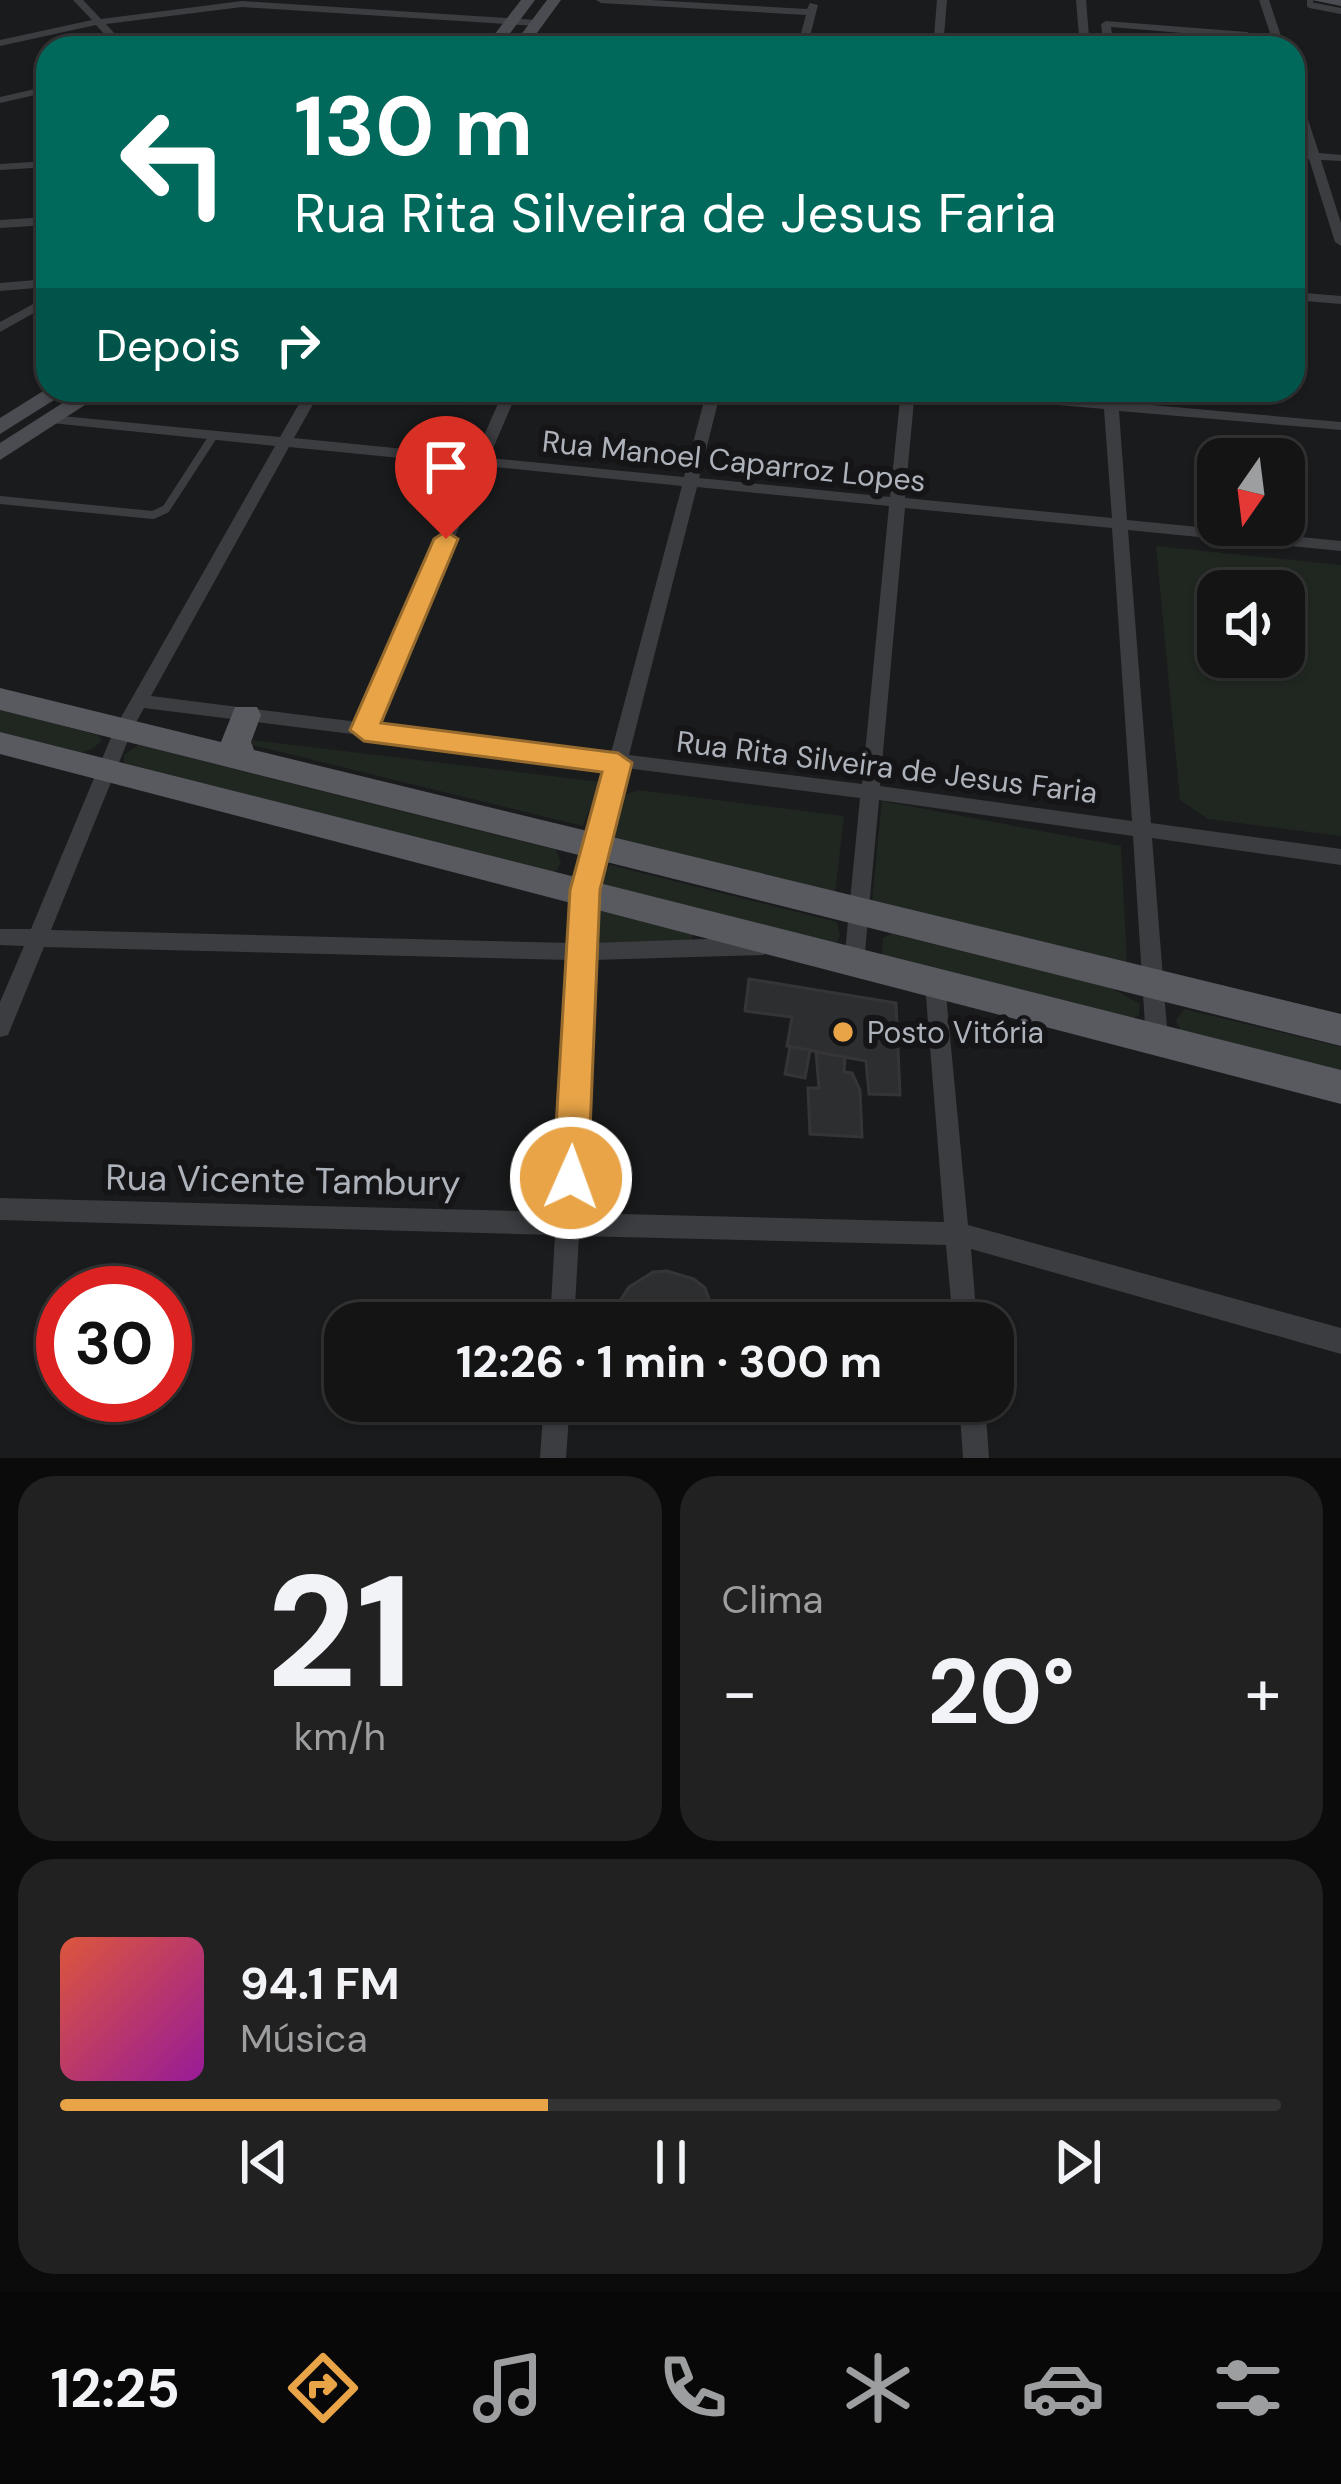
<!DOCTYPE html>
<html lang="pt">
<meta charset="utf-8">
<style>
body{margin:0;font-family:"DM Sans",sans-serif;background:#212122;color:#f1f3f6;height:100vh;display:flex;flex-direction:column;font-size:45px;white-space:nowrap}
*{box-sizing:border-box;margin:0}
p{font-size:39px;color:#9d9ea0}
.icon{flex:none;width:66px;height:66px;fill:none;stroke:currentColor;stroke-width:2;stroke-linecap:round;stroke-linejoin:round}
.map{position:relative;height:1458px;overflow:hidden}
.drawer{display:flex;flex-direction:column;gap:18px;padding:18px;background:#0b0b0c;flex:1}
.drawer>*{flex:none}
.top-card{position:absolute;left:36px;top:36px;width:1269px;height:366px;border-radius:36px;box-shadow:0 3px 9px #0004,0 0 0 3px #333334;background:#00695c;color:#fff;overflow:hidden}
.needle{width:78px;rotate:194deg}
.fabs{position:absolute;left:1197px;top:438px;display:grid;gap:24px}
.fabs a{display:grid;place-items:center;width:108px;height:108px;border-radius:24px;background:#141415;box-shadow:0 3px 9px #0004,0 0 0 3px #333334;font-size:60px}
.speed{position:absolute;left:36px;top:1266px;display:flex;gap:24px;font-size:60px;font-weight:700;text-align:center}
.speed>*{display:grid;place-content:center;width:156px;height:156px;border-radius:50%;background:#141415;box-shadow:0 3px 9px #0004,0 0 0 3px #333334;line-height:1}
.speed .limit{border:18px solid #d22;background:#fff;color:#111}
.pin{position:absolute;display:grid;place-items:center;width:102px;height:102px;color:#fff;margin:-123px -51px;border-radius:50% 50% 50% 0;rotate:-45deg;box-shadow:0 0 12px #0007}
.pin .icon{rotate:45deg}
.me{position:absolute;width:132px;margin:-66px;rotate:2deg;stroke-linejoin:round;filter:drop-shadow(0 0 9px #0008)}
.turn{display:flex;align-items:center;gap:42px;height:252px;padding:0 60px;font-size:54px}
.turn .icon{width:156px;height:156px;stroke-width:2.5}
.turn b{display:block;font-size:84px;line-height:102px}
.then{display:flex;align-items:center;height:114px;padding:0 60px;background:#0003;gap:24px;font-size:45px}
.big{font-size:90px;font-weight:700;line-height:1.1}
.drawer .widget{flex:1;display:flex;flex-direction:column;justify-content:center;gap:18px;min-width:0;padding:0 42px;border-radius:36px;background:#212122}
.drawer .dial{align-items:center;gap:0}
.dial b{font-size:156px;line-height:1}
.song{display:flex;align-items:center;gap:36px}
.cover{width:144px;height:144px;border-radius:18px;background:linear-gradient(135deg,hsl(10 70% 55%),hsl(300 70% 35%))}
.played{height:12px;border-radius:6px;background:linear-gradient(90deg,#e8a447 40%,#333334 40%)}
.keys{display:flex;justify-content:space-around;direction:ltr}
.heat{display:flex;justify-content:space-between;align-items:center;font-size:66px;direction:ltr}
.drawer .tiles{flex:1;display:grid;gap:18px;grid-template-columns:1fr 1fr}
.widget:last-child{grid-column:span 2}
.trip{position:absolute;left:324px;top:1302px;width:690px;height:120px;border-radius:36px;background:#141415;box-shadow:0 3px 9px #0004,0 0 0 3px #333334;font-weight:700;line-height:120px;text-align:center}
.tab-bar{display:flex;height:192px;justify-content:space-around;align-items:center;background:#080808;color:#9d9ea0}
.tab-bar .icon{width:84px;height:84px}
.tab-bar .on{color:#e8a447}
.tab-bar b{font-size:54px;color:#f1f3f6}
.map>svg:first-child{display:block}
</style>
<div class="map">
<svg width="1341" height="1458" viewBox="0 0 1341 1458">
<rect width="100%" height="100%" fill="#1a1b1c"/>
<g fill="#202721" fill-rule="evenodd">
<path d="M1156,546L1341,565V836L1208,819L1180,800ZM1218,591H1284V657H1218Z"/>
<path d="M0,710L97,735L102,739C84,769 28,742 0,735Z"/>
<path d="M252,740L601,782L583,826L252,745Z"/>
<path d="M138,745L556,850L561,863L556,871L543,873L124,763V755Z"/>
<path d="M638,790L844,816L835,894L612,839L613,817L623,796Z"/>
<path d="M882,801L1121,846L1127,964L872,902Z"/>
<path d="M610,865L837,922L840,936L834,948L604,888L599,880Z"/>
<path d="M596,898L697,926L688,948L596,947Z"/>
<path d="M892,934L1111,988L1140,1004L1139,1015L1126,1023L904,966L882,954L883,938Z"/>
<path d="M1184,1009L1341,1047V1075L1180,1030L1176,1020Z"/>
</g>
<g fill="#2d2e30" stroke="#353538" stroke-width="3">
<path d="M749,979L896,1003L900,1095L869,1094L866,1061L787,1046L792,1017L745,1011Z"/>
<path d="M790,1047L810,1050L805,1078L785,1074Z"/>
<path d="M816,1052L845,1057L844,1072L852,1073L860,1090L862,1137L810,1134L808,1088H819Z"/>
<path d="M667,1271L694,1279L705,1288L717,1323H616L621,1299L629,1287L653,1272Z"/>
</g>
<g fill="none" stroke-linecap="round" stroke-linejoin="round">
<path stroke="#38393c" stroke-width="10" stroke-dasharray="10 6" stroke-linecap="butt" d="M1252,44L1264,45"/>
<path stroke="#3c3d41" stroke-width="6" d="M1310,0V5L1341,11"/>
<path stroke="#3c3d41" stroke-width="8" d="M0,500L153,515L166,509L214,435"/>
<g fill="#3c3d41" fill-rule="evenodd">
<path d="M73,0H83L101,19L242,1L537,20L542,23L537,26L242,7L106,24L128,48H117L96,25L0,46V40L92,20Z"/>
<path d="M596,0H651L807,9L810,3L818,5L807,48H797L806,15L601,3Z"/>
<path d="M937,0H947L943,48H933Z"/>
<path d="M1076,0H1086L1090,48H1080Z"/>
<path d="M1259,0H1269L1285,48H1275Z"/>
<path d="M1106,21L1247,32L1252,35L1253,45L1248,48H1203L1208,45L1243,42L1242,38L1111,27L1114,48H1104L1101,24Z"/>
<path d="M48,86V92L0,103V97Z"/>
<path d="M1293,86L1298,89L1319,153L1341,155V161L1321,160L1341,223V246L1335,242L1309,159L1293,157V151L1307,152L1293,106Z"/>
<path d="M48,161V167L0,170V164Z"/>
<path d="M48,217V225L0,228V220Z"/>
<path d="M48,279V287L0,291V283Z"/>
<path d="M1293,292L1341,296V304L1293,300Z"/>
<path d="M48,296V305L0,332V322Z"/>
<path d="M307,390H321L294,438L475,456L504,390H518L489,458L684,477L707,390H721L699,478L890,497L901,390H915L905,498L1112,518L1104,409L934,394L927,390H982L1104,401L1103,390H1117L1118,402L1341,422V430L1119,411L1127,520L1341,541V551L1128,530L1151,823L1341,849V865L1152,838L1168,1041L1165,1048L1157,1051L1149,1048L1146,1041L1133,836L879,800L864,963L861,969L854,972L847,969L844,963L860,798L626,768L595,891L592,943L763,937L770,940L773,946L770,952L763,955L592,960L580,1213L944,1222L925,984L928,978L935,975L942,978L945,984L968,1225L1341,1328V1354L971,1249L977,1323H953L946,1245L579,1236L574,1323H550L555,1235L0,1220V1198L556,1212L571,960L44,947L8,1035L0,1037V1002L24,946L0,945V929H31L115,728L275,446L51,423L44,419L51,415L280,437ZM289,447L471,465L358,722L151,696ZM485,466L682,486L611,753L375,724ZM697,487L889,506L862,784L629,755ZM905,508L1112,528L1132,821L880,786ZM144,708L608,766L575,891L572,943L51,930L133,728Z"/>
<path d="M544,1401H570L566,1458H540Z"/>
<path d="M959,1401H985L989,1458H963Z"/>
</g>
<g fill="#4a4c51" fill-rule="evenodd">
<path d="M521,0H535L499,48H484Z"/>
<path d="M547,0H561L526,48H511Z"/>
<path d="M1312,0H1341V6Z"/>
<path d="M48,388L70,390L0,434V418Z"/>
<path d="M83,390H108L0,460V443Z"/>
</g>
<g fill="#585a60" fill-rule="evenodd">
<path d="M0,688L221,742L235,707H257L261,715L251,742L254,750L1341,1014V1046L0,710Z"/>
<path d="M0,732L1341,1070V1104L0,754Z"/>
</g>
</g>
<path fill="#e8a447" stroke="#976b2e" stroke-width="3" d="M446,531L458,539L381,723L618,753L632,763L600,890L588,1178L583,1190L571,1195L558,1190L553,1178L570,890L602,772L364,741L350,730L434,539Z"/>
<circle fill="#e8a447" stroke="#151518" stroke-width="4.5" cx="843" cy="1032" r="12"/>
<g text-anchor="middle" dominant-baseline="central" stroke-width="12" stroke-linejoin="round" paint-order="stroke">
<g font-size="30" fill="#aeb3bb" stroke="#151518">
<text transform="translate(734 461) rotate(6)">Rua Manoel Caparroz Lopes</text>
<text transform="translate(887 767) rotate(7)">Rua Rita Silveira de Jesus Faria</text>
</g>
<g font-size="30" fill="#aeb3bb" stroke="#151518" text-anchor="start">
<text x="867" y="1032">Posto Vitória</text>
</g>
<g font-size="36" fill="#aeb3bb" stroke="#151518">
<text transform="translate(283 1180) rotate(1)">Rua Vicente Tambury</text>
</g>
</g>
</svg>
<div class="fabs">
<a><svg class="needle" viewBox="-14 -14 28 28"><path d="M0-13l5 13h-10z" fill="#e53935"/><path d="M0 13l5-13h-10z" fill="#9d9ea0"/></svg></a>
<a><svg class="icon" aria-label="sound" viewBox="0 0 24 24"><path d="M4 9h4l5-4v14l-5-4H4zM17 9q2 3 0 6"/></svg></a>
</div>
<div class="speed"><div class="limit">30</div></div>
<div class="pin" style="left:446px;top:539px;background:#d93025"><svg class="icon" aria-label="arrive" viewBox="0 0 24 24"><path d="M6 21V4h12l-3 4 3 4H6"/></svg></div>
<svg class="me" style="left:571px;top:1178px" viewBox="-20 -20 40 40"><circle r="17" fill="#e8a447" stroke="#fff" stroke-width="3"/><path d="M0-11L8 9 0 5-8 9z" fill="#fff"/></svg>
<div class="trip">12:26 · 1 min · 300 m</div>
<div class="top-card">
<div class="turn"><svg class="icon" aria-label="left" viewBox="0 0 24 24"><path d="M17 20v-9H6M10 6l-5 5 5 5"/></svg><div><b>130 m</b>Rua Rita Silveira de Jesus Faria</div></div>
<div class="then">Depois<svg class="icon" aria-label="right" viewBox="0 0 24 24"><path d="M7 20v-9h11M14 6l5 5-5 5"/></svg></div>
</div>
</div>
<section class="drawer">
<div class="tiles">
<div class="widget dial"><b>21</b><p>km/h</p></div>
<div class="widget"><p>Clima</p>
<div class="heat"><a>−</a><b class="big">20°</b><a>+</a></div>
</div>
<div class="widget">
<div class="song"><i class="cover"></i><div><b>94.1 FM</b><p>Música</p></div></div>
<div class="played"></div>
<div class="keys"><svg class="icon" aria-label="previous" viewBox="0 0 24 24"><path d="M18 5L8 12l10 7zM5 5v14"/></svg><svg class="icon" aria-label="pause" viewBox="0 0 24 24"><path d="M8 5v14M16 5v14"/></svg><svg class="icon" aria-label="next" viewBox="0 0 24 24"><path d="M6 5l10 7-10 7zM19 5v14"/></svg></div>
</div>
</div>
</section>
<nav class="tab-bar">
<b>12:25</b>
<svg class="icon on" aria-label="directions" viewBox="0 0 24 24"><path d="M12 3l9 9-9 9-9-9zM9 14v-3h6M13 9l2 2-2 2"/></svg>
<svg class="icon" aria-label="music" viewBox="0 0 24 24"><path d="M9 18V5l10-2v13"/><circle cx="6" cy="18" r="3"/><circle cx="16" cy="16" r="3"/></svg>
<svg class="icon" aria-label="phone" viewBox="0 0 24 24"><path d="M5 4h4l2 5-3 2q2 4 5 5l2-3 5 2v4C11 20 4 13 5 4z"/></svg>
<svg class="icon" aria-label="climate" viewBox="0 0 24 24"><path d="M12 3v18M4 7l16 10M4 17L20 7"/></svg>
<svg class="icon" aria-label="car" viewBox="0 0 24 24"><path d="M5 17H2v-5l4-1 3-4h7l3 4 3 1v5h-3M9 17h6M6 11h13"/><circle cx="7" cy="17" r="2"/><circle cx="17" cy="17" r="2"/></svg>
<svg class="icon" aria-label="filters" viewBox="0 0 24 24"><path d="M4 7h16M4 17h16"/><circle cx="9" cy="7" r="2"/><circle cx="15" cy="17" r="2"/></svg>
</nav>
